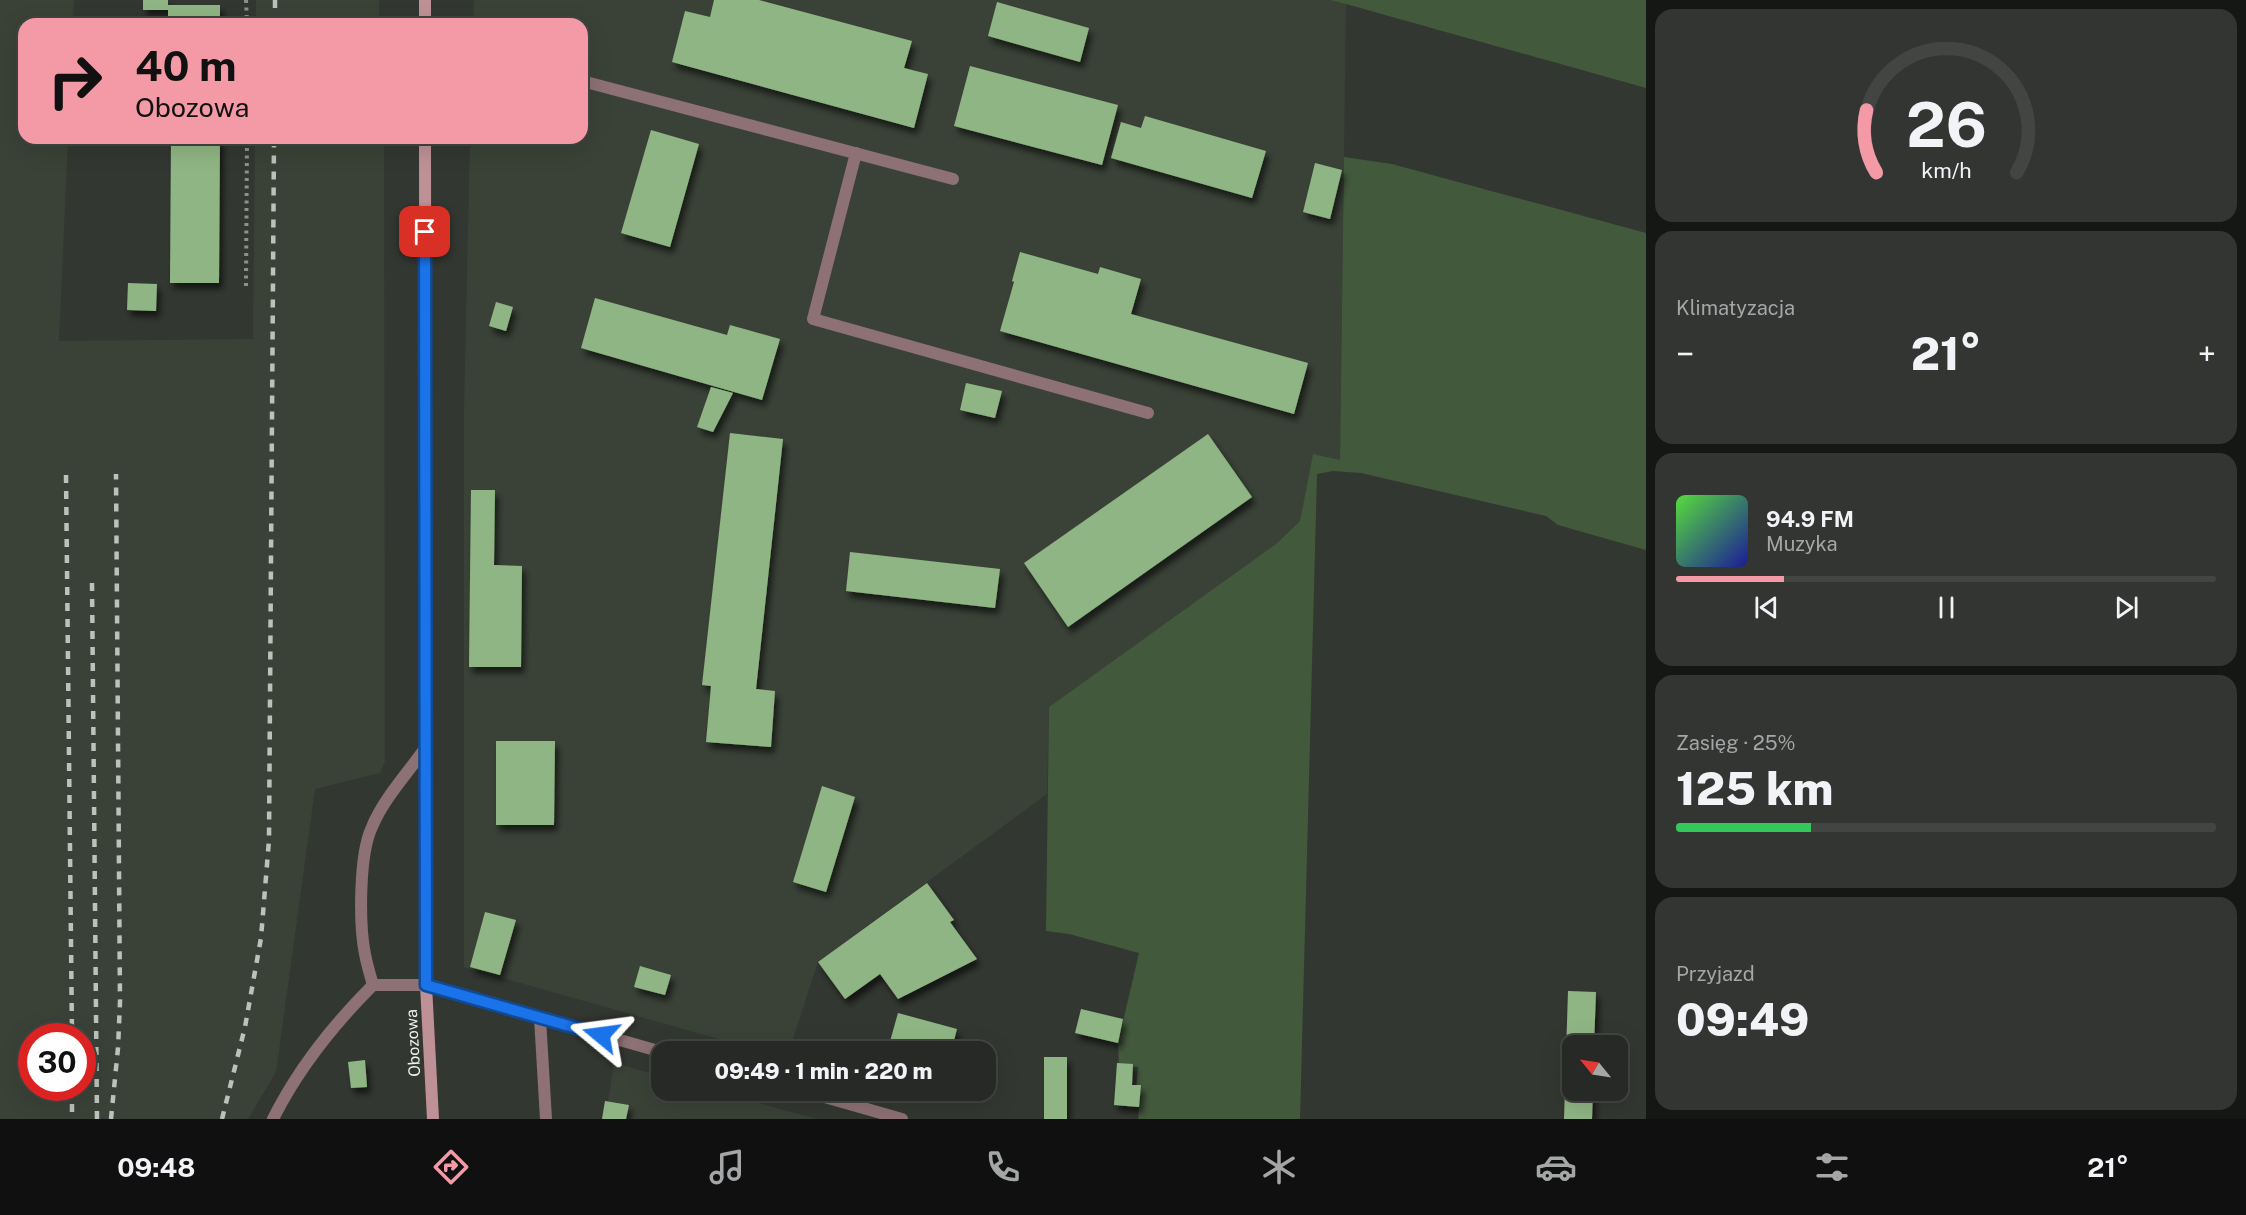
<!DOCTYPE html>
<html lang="pl">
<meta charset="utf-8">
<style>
body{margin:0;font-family:"Public Sans",sans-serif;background:#323532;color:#f1f3f6;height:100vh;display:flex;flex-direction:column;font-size:22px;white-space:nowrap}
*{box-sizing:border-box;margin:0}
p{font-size:20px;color:#a4a6a7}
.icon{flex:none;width:33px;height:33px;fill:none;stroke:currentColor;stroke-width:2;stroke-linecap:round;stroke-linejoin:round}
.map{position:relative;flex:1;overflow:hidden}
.sheet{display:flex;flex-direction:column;gap:9px;padding:9px;background:#151714;width:600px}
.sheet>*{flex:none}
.guide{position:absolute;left:18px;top:18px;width:570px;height:126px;border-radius:18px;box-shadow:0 6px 24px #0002,0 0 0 2px #424542;background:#f49aa6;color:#111;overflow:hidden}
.needle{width:39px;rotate:300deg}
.buttons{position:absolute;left:1562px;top:1035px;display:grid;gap:12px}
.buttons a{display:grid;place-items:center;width:66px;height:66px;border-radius:12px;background:#262925;box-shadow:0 6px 24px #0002,0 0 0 2px #424542;font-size:30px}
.speed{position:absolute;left:18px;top:1023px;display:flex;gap:12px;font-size:30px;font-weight:700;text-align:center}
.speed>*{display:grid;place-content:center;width:78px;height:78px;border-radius:50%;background:#262925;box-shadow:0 6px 24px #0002,0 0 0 2px #424542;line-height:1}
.speed .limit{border:9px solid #d22;background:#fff;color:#111}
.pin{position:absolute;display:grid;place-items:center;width:51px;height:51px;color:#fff;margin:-26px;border-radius:12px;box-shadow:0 3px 9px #0006}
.me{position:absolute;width:66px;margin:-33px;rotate:286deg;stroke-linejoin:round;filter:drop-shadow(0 0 4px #0008)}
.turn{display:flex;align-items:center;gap:21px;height:126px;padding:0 18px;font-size:27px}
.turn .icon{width:78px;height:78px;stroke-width:2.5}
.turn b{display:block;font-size:42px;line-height:51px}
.big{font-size:45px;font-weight:800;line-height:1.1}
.sheet .widget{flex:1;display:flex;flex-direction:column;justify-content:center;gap:9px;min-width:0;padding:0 21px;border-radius:18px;background:#323532}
.sheet .dial{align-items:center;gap:0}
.dial svg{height:156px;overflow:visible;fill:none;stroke:#424542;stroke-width:7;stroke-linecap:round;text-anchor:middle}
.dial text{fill:#f1f3f6;stroke:none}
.song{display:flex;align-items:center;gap:18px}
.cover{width:72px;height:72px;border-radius:9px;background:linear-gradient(135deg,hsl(110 70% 55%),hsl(240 70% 35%))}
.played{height:6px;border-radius:3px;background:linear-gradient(90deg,#f49aa6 20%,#424542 20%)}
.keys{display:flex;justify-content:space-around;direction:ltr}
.heat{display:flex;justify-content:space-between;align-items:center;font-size:33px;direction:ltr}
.charge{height:9px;border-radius:4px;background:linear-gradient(90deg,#34c759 25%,#424542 0)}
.trip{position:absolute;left:651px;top:1041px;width:345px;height:60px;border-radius:18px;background:#262925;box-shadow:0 6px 24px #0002,0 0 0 2px #424542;font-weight:800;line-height:60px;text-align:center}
.dock{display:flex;height:96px;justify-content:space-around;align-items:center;background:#0f100f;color:#a4a6a7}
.dock .icon{width:42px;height:42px}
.dock .on{color:#f49aa6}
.dock b{font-size:27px;color:#f1f3f6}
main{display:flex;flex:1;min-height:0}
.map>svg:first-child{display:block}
</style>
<main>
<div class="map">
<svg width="1646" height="1119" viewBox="0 0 1646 1119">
<defs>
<filter id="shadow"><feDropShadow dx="3.5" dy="6" stdDeviation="3" flood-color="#0009"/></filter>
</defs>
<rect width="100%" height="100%" fill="#333731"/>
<g fill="#3a4237" fill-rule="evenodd">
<path d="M0,0H74L73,24H24V138H68L59,341L253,339L255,138H384L385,761L380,773L315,789L276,1072L248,1119H0ZM32,1036H82V1088H32Z"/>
<rect x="256" y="0" width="123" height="24"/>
<path d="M474,0H1330L1346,4L1340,460L1313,455L1300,521L1276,544L1049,707L1047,794L818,962L789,1051H761L464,967V412L470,138H582V24H473Z"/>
<path d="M614,1063L661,1076L662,1090L714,1091L817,1119H602L605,1101H608Z"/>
</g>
<g fill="#43593c">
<path d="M1330,0H1646V88L1346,4Z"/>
<path d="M1344,157L1392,164L1646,233V550L1558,525L1546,516L1361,473L1333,471L1317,474L1300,1119H1138L1141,1090L1136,1089L1138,1067L1119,1065L1118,1043L1139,953L1069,934L1046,931L1049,707L1276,544L1300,521L1313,454L1340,460Z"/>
</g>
<g fill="#90b584" filter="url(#shadow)">
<path d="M143,0H168V5H220V24H168V10H143Z"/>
<path d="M714,0H759L912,41L904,68L928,74L914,128L672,62L685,11L710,17Z"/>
<path d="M997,2L1089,28L1080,62L988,36Z"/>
<path d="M970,66L1118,105L1102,165L954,126Z"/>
<path d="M1145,116L1266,151L1252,198L1111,158L1121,122L1141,128Z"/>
<path d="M651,130L699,144L670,247L621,233Z"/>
<path d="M171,138H220L219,283H170Z"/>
<path d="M1315,163L1342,170L1330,219L1303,212Z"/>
<path d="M1020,252L1098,274L1100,267L1141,279L1131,314L1308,363L1294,414L1000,331L1014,282L1012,281Z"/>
<path d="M128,283L157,284L156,311L127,310Z"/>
<path d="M595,298L727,335L730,325L780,339L762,400L581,348Z"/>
<path d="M496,302L513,307L506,331L489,326Z"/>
<path d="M966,383L1002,391L995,418L960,410Z"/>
<path d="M711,387L733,393L713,432L697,427Z"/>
<path d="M730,433L783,439L756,689L775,691L771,747L706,742L711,686L702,685Z"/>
<path d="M1208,434L1252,497L1068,627L1024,563Z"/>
<path d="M471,490H495L494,565L522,566L521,667H469Z"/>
<path d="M850,552L1000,569L995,608L846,591Z"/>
<path d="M496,741H555L554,825H496Z"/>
<path d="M822,786L855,797L826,892L793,882Z"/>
<path d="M927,883L954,920L950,922L977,959L898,999L880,974L845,999L818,962Z"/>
<path d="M485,912L516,920L500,975L470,967Z"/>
<path d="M640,966L671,975L665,995L634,987Z"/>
<path d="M1568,991L1596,992L1594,1046H1572V1090H1593L1592,1119H1564Z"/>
<path d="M1081,1009L1123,1019L1118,1043L1075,1033Z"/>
<path d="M898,1013L957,1029L951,1052H887Z"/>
<rect x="1044" y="1057" width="23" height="62"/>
<path d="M365,1060L367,1087L351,1088L348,1062Z"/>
<path d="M1117,1063L1133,1064L1132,1085H1141L1139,1107L1114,1105Z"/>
<path d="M605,1101L629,1105L626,1119H602Z"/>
</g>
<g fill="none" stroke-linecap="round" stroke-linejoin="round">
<g stroke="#8d918c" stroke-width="4" stroke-dasharray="3 4.5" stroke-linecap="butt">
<path d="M246,0L247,24"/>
<path d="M246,286L247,138"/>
</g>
<g stroke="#8d7174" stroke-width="12">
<path d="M582,81L953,179"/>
<path d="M856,153L813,319L1148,413"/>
<path d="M373,985C370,975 367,965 365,954C359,924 359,854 372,827C384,798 408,773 426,747"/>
<path d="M540,1018L546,1119"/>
<path d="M273,1119C298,1069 334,1024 373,985H426"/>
</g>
<g stroke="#8d7174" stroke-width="12">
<path d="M426,985L662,1052"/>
<path d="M800,1090L902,1119"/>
</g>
<g stroke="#be9196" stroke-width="12">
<path d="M425,0V24"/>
<path d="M425,138L426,985L433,1119"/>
</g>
<g stroke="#bdc0bc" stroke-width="4.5" stroke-dasharray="8 8" stroke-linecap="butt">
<path d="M275,24V0"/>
<path d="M66,475L72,1036"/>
<path d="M92,583L97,1119"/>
<path d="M72,1088V1119"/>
<path d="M111,1119L118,1048L120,1002L116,474"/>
<path d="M222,1119L245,1027L261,938L269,840L274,138"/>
</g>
</g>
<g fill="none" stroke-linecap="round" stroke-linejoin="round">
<defs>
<path id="route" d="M425,232L426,985L601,1035"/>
</defs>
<use href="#route" stroke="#114b97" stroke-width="15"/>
<use href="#route" stroke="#1a73e8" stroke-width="10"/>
</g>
<g text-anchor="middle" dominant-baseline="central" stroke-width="6" stroke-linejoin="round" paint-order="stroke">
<g font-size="16" fill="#eef1ed" stroke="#333731">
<text transform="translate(413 1043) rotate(-93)">Obozowa</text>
</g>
</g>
</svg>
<div class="buttons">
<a><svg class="needle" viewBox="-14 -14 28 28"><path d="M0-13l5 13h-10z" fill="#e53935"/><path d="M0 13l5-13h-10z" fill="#a4a6a7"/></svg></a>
</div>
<div class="speed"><div class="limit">30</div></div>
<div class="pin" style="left:425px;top:232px;background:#d93025"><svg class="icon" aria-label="arrive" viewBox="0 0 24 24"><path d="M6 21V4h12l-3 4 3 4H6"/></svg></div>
<svg class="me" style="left:601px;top:1035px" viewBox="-20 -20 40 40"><path d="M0-17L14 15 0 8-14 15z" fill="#1a73e8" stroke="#fff" stroke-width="4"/></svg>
<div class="trip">09:49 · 1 min · 220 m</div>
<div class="guide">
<div class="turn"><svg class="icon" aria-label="right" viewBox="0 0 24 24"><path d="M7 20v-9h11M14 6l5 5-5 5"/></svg><div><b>40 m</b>Obozowa</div></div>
</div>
</div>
<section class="sheet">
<div class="widget dial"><svg viewBox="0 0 100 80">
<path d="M14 69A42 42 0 1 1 86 69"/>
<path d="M14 69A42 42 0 0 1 9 37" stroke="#f49aa6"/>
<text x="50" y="56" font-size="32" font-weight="700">26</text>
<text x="50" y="72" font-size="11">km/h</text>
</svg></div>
<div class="widget"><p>Klimatyzacja</p>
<div class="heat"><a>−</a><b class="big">21°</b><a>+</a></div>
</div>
<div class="widget">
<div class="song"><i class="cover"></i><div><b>94.9 FM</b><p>Muzyka</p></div></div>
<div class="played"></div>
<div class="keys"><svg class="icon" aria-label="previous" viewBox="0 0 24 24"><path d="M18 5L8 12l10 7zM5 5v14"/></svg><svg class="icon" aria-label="pause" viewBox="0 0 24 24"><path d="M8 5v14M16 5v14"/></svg><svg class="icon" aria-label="next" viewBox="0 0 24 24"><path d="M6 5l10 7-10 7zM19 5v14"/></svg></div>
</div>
<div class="widget"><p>Zasięg · 25%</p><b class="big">125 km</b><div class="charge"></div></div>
<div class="widget"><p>Przyjazd</p><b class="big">09:49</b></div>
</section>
</main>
<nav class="dock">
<b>09:48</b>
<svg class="icon on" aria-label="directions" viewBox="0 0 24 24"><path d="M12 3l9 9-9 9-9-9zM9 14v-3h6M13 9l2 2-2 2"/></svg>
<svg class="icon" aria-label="music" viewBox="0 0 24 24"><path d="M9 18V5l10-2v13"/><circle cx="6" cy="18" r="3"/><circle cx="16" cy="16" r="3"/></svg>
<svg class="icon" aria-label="phone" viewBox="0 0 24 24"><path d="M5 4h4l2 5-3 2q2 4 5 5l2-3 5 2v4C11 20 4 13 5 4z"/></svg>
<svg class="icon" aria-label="climate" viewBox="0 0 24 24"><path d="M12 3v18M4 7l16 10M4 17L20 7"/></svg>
<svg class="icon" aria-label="car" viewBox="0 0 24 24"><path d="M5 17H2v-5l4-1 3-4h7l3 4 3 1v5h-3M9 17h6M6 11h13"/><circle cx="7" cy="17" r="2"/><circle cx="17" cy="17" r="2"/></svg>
<svg class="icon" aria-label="filters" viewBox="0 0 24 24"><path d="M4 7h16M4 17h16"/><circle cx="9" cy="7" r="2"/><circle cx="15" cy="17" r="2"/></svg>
<b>21°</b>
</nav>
